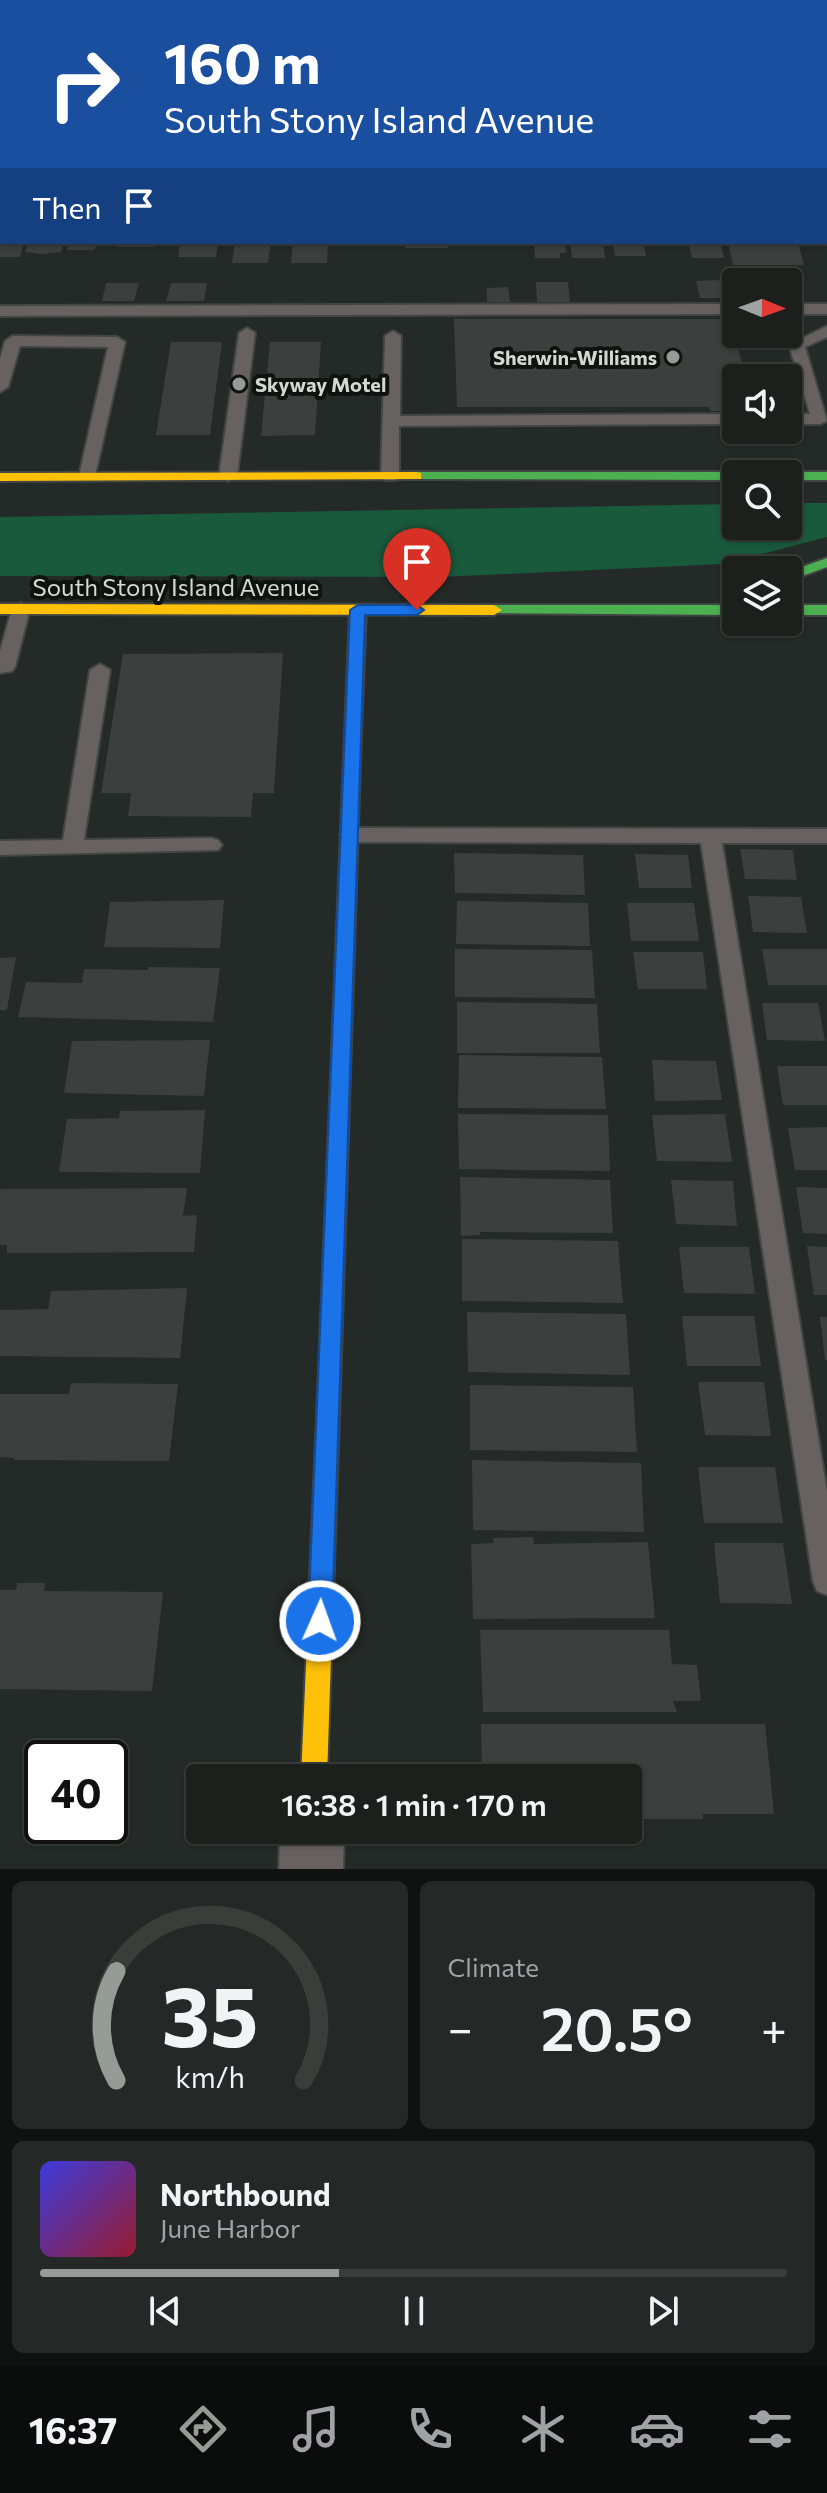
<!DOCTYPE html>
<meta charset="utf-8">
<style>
body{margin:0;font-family:Commissioner,sans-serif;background:#242826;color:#f1f3f6;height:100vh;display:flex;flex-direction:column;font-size:30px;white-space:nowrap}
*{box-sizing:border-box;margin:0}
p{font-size:26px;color:#a0a3a4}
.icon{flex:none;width:44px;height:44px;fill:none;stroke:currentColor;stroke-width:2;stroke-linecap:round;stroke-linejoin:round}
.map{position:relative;height:1869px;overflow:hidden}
.side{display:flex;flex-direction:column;gap:12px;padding:12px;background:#0f1210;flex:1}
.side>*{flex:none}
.banner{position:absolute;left:0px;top:0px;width:828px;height:244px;box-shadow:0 2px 6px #0004,0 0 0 2px #393e3b;background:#1a4fa0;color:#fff;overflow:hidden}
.needle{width:52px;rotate:91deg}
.buttons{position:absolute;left:722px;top:268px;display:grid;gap:16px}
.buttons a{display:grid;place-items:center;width:80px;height:80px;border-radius:8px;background:#1b201d;box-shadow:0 2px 6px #0004,0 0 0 2px #393e3b;font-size:40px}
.speed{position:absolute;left:24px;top:1740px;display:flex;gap:16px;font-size:40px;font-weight:700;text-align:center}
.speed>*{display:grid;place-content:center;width:104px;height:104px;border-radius:50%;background:#1b201d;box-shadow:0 2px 6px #0004,0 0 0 2px #393e3b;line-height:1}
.speed .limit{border:4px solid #111;border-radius:12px;background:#fff;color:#111}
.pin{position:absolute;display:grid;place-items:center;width:68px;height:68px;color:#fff;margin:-82px -34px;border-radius:50% 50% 50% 0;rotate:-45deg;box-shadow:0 0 8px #0007}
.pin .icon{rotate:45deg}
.me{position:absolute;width:88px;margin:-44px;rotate:2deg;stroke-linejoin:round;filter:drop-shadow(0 0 6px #0008)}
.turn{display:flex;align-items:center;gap:28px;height:168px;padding:0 32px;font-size:36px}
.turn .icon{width:104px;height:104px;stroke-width:2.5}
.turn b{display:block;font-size:56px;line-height:68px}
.then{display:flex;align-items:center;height:76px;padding:0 32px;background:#0003;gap:16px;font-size:30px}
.big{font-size:60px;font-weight:600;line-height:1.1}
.side .card{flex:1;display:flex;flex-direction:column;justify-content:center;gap:12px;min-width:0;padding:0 28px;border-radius:12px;background:#242826}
.side .dial{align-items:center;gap:0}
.dial svg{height:208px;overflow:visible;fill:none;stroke:#393e3b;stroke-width:7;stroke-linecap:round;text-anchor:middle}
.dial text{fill:#f1f3f6;stroke:none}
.song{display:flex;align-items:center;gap:24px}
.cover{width:96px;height:96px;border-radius:12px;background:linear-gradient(135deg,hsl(240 70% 55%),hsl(350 70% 35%))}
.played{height:8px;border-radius:4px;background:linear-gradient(90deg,#959c97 40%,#393e3b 40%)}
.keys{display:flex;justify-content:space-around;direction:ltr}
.heat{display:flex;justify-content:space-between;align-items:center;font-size:44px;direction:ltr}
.side .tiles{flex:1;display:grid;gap:12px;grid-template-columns:1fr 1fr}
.card:last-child{grid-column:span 2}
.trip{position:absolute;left:186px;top:1764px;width:456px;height:80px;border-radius:8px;background:#1b201d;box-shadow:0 2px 6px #0004,0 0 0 2px #393e3b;font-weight:600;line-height:80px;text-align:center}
.tabs{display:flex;height:128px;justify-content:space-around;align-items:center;background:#0b0d0c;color:#a0a3a4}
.tabs .icon{width:56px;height:56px}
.tabs .on{color:#959c97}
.tabs b{font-size:36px;color:#f1f3f6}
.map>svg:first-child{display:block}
</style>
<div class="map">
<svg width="827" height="1869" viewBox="0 0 827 1869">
<rect width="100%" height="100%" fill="#242a27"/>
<path fill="#1a5a3c" d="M788,503H827V537L723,564L441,577L0,576V517L736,504V526H788Z"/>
<g fill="#3b3f3d">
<path d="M0,242H24L20,257H0Z"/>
<path d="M28,242H63L61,252L41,254L25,252Z"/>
<path d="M69,242H107L106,245H96L95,250H67Z"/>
<path d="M117,242H156L155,247H116Z"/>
<path d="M180,242H218L216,257H178Z"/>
<path d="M235,242H271L268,263H232Z"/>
<path d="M293,242H328L327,263H291Z"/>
<path d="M406,242H449L448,248H405Z"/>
<path d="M534,242H565L566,253H560V258H535Z"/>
<path d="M570,242H603L605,258H572Z"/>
<path d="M612,242H643L646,256H615Z"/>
<path d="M688,242H720L724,258H692Z"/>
<path d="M728,242H798L804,265H733Z"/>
<path d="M720,280L726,298H700L696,281Z"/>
<path d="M536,282H568L570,302H537Z"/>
<path d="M106,283H139L134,301H102Z"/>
<path d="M171,283H207L204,301H166Z"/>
<path d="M508,287L510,302H487V288Z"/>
<path d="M454,319H732L745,378H736V411H710L709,407H457Z"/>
<path d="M171,342H222L210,435H156Z"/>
<path d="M270,342H321L315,435L261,436Z"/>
<path d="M283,653L274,793H253L251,817L128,816L131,793H101L123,654Z"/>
<path d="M740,849L793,850L797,880L745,879Z"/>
<path d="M454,853L583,855L585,895L455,893Z"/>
<path d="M635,854L688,855L692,888H639Z"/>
<path d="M748,896L801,897L807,933L753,932Z"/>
<path d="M224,900L220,948L104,947L110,902Z"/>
<path d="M457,901L588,903L590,946L456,944Z"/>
<path d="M627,903H694L699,941H631Z"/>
<path d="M455,949L592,950L595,998L455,997Z"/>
<path d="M762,949H827V985H768Z"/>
<path d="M633,952H703L707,989H638Z"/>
<path d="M16,957L7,1010H0V958Z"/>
<path d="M148,967L220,968L213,1022L18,1017L26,982L82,983L84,969L148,970Z"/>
<path d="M457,1002L597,1004L600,1053H457Z"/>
<path d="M762,1003H818L825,1041L767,1040Z"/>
<path d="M210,1040L204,1096L64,1093L72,1041Z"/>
<path d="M459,1055L602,1057L606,1109L458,1108Z"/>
<path d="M652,1060L716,1061L722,1100L655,1101Z"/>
<path d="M777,1066H827V1105H783Z"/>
<path d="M205,1110L200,1173L59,1172L67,1119L119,1118L120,1111Z"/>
<path d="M458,1114L608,1115L610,1171L459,1169Z"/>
<path d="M725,1114L732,1162L657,1161L652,1115Z"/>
<path d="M827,1127V1170H795L788,1128Z"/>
<path d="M460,1177L610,1180L613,1233L480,1232V1235L461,1236Z"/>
<path d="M671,1180L733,1181L737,1226L676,1224Z"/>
<path d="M796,1187L827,1188V1234L803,1233Z"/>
<path d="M187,1188L183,1216L197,1215L194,1252L7,1253V1245H0V1189Z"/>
<path d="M462,1239L618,1241L623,1303L462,1301Z"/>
<path d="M807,1246L827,1247V1295H814Z"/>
<path d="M679,1247H749L755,1294L684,1293Z"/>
<path d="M187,1288L180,1358L0,1356V1310L48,1309L51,1291Z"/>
<path d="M467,1312L626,1314L630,1375L468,1372Z"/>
<path d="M682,1316H754L761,1366H687Z"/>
<path d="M820,1317H827V1360H825Z"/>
<path d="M698,1382H764L771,1436L705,1435Z"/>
<path d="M71,1383L178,1384L169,1461L14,1460V1458L0,1457V1394H69Z"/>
<path d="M470,1385L633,1387L637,1452L470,1450Z"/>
<path d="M472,1460L641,1463L644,1532L473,1530Z"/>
<path d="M698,1467H775L783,1523H704Z"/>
<path d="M533,1537L534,1544L648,1542L655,1618L473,1619L471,1544L494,1543L493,1538Z"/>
<path d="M714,1543H783L792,1604L720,1603Z"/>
<path d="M17,1583H45L44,1591L163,1592L152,1691L0,1689V1590H16Z"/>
<path d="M480,1630H669L672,1664L697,1665L701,1701H673L677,1712H483Z"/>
<path d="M481,1724H765L774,1814H703V1819H628V1778H482Z"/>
</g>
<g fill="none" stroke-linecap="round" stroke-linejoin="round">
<defs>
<g id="lane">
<rect x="0" y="76" width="2" height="8"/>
<rect x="826" y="76" width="1" height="8"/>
<path d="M736,304V314L0,316V306Z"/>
<rect x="788" y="304" width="39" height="10"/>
<path d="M827,326V337L805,347L827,421L820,424H788V414H810L789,345Z"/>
<path d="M247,328L255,333L237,476L228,481L219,476L239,333Z"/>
<path d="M393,331L401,336L400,416L736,414V424L399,426V476L396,480H384L381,476L385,336Z"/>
<path d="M13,336L117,337L125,342L94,480H82L79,476L108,347L20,346L8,387L0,392V359L5,341Z"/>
<path d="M21,603L30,609L15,667L12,671L0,673V651L12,609Z"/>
<path d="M100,664L110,670L84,840L211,838L218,840L222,845L218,850L0,855V841L63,840L90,670Z"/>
<path d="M350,828L827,829V843H722L827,1492V1595L817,1591L813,1581L701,843L350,842L343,840L340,835L343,830Z"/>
</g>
<g id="street">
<path d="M772,0H796L797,2H773Z"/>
<rect x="826" y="115" width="1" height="19"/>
<rect x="0" y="177" width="2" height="16"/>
<rect x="826" y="177" width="1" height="16"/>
<path d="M280,1830H344L343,1869H279Z"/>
</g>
<g id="fast">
<path d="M416,472H736L742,474H736V480L411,479V473Z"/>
<path d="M788,472H827V480H788V474H782Z"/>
<path d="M827,558V567L788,581V572Z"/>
<path d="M494,605H736V615L489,613L486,610Z"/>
<rect x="788" y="605" width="39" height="10"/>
<path d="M353,728L361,733L339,1417L336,1424L328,1427L320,1424L317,1417L345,733Z"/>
</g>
<g id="slow">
<path d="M416,472L421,473V479L0,481V473Z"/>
<path d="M0,604L494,605L502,610L494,615L0,614Z"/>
<path d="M328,1407L336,1410L339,1417L327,1778H301L317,1417L320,1410Z"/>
</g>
<path id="jam" d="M358,605L366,610L361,733L353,738L345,733L350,610Z"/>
</defs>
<use href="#lane" stroke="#414543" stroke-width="4"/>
<use href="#street" stroke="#414543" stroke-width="4"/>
<use href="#fast" stroke="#414543" stroke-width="4"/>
<use href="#slow" stroke="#414543" stroke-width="4"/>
<use href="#jam" stroke="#414543" stroke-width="4"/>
<use href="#lane" fill="#676160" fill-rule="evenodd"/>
<use href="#street" fill="#676160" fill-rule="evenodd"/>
<use href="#fast" fill="#4caf50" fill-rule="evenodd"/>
<use href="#slow" fill="#ffc107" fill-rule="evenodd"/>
<use href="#jam" fill="#c62828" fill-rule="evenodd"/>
</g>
<path fill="#1a73e8" stroke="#114b97" stroke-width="2" d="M358,605H417L424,610L417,615H365L332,1621L329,1629L320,1632L312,1629L308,1621L350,610Z"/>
<g fill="#959c97" stroke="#0e1310" stroke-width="3">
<circle cx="673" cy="357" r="8"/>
<circle cx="239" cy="384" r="8"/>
</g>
<g text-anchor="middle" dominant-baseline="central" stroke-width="8" stroke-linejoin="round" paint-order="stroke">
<g font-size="20" font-weight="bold" fill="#d2d9d4" stroke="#0e1310" text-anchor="end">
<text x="657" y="357">Sherwin-Williams</text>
<text x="255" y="384" text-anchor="start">Skyway Motel</text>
</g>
<g font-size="24" fill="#d2d9d4" stroke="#0e1310">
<text x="176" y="586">South Stony Island Avenue</text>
</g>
</g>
</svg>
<div class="buttons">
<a><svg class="needle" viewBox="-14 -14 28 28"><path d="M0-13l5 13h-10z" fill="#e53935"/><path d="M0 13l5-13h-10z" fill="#a0a3a4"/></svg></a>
<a><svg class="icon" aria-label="sound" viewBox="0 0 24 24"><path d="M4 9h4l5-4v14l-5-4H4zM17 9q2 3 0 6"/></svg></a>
<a><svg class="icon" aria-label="search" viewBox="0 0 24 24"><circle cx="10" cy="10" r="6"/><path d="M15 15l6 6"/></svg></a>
<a><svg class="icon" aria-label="layers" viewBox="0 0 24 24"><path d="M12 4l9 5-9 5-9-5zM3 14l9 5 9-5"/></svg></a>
</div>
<div class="speed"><div class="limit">40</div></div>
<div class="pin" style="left:417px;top:610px;background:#d93025"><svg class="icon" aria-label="arrive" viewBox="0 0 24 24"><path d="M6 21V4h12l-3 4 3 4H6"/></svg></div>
<svg class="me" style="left:320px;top:1621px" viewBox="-20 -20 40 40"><circle r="17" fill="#1a73e8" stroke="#fff" stroke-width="3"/><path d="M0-11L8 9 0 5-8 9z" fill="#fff"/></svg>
<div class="trip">16:38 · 1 min · 170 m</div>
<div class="banner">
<div class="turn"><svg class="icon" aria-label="right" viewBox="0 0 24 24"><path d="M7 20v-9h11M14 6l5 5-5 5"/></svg><div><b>160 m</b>South Stony Island Avenue</div></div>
<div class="then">Then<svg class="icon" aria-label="arrive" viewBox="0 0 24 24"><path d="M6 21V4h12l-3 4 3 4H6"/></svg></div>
</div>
</div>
<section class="side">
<div class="tiles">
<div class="card dial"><svg viewBox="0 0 100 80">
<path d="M14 69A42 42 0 1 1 86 69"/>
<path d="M14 69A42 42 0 0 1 14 27" stroke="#959c97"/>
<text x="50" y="56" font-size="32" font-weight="700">35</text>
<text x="50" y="72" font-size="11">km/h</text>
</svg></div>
<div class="card"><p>Climate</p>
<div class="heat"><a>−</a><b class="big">20.5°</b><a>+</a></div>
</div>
<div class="card">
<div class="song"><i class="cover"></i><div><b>Northbound</b><p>June Harbor</p></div></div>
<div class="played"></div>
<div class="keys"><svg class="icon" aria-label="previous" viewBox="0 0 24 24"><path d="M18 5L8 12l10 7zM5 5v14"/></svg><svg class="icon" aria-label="pause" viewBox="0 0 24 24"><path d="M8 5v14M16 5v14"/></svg><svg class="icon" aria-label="next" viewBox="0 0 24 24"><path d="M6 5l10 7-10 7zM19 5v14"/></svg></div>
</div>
</div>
</section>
<nav class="tabs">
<b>16:37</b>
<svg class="icon on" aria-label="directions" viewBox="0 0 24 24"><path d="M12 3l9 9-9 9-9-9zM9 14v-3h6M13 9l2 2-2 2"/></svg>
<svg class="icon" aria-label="music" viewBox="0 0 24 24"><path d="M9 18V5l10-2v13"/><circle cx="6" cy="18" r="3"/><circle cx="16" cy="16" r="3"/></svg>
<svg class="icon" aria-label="phone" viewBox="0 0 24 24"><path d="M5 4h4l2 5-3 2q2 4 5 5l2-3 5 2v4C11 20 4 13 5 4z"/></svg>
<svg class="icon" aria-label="climate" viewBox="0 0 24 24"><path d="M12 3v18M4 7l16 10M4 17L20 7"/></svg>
<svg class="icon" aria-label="car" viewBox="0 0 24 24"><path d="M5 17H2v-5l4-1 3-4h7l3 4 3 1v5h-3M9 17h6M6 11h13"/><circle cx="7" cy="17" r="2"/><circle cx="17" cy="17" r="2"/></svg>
<svg class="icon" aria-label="filters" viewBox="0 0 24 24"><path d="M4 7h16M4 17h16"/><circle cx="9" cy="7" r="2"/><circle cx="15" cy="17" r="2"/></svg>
</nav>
